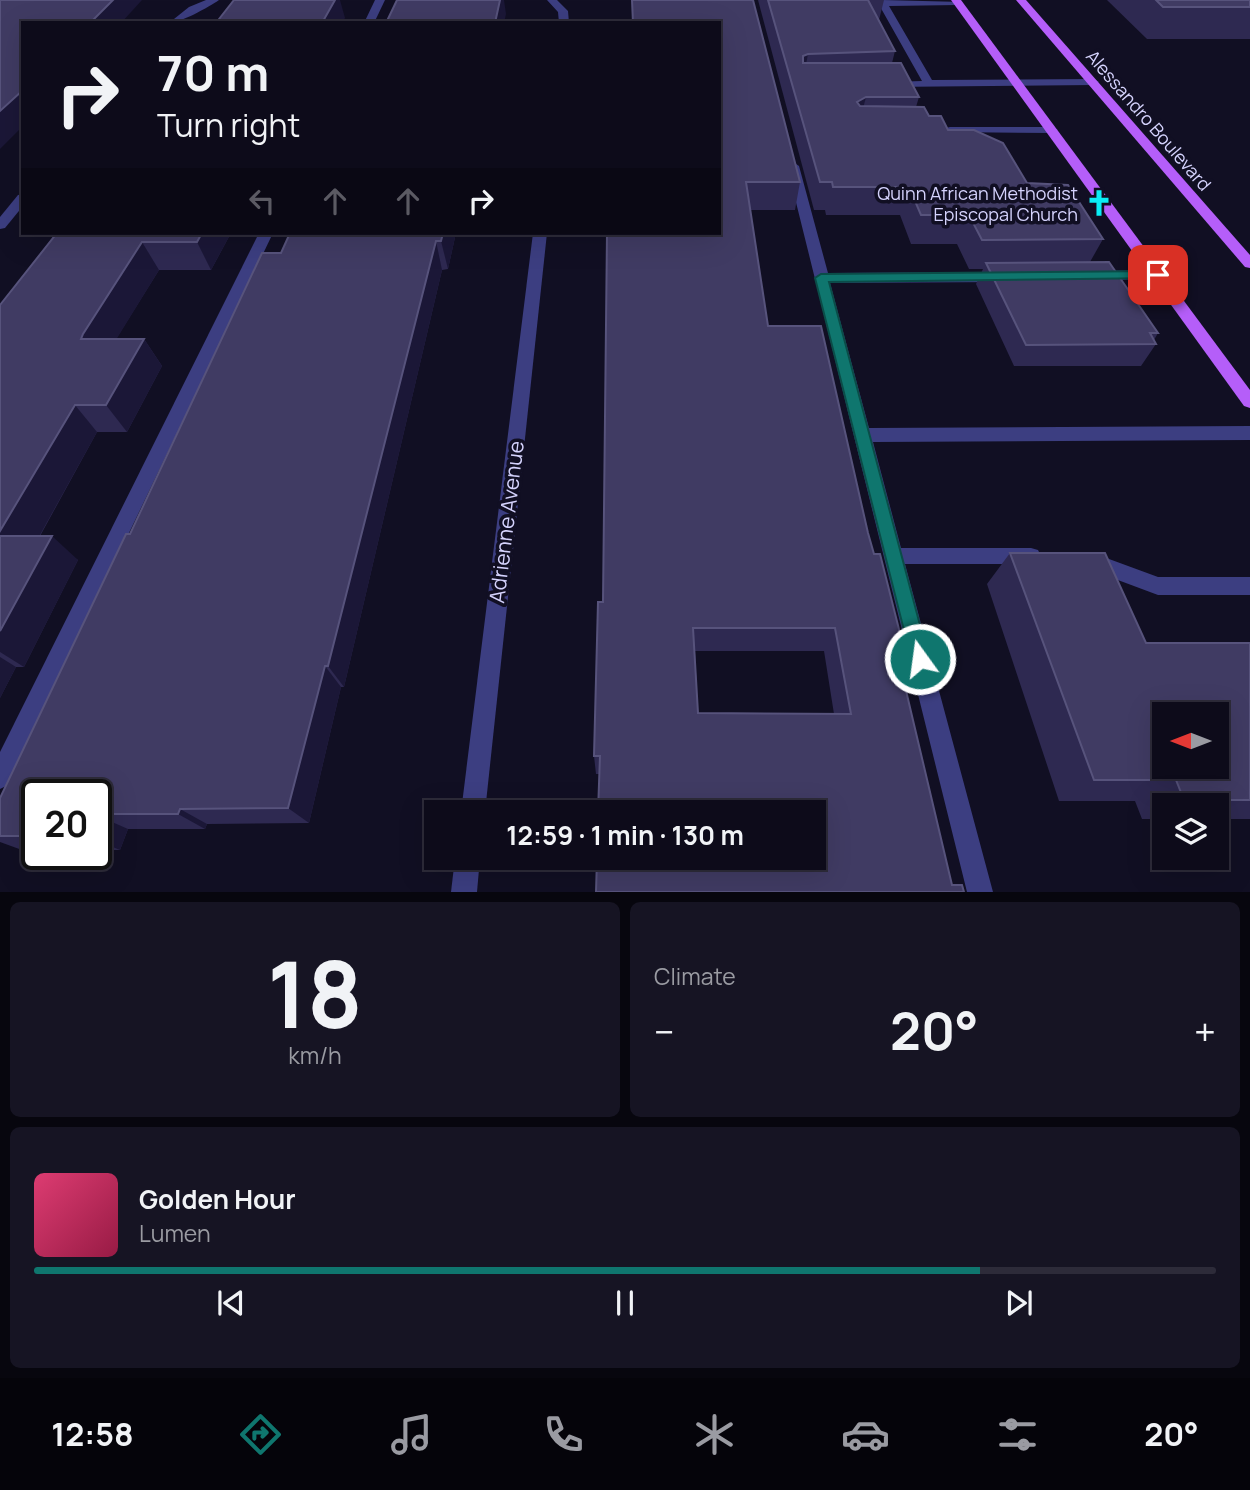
<!DOCTYPE html>
<meta charset="utf-8">
<style>
body{margin:0;font-family:Manrope,sans-serif;background:#161423;color:#f1f3f6;height:100vh;display:flex;flex-direction:column;font-size:26px;white-space:nowrap}
*{box-sizing:border-box;margin:0}
p{font-size:23px;color:#9a9ba2}
.icon{flex:none;width:38px;height:38px;fill:none;stroke:currentColor;stroke-width:2;stroke-linecap:round;stroke-linejoin:round}
.map{position:relative;height:892px;overflow:hidden}
.drawer{display:flex;flex-direction:column;gap:10px;padding:10px;background:#07060e;flex:1}
.drawer>*{flex:none}
.top-card{position:absolute;left:21px;top:21px;width:700px;height:214px;border-radius:0px;box-shadow:0 7px 28px #0002,0 0 0 2px #2d2b39;background:#0d0b1a;color:#f1f3f6;overflow:hidden}
.needle{width:46px;rotate:270deg}
.tools{position:absolute;left:1152px;top:702px;display:grid;gap:14px}
.tools a{display:grid;place-items:center;width:77px;height:77px;border-radius:0px;background:#0d0b1a;box-shadow:0 7px 28px #0002,0 0 0 2px #2d2b39;font-size:35px}
.speed{position:absolute;left:21px;top:779px;display:flex;gap:14px;font-size:35px;font-weight:700;text-align:center}
.speed>*{display:grid;place-content:center;width:91px;height:91px;border-radius:50%;background:#0d0b1a;box-shadow:0 7px 28px #0002,0 0 0 2px #2d2b39;line-height:1}
.speed .limit{border:4px solid #111;border-radius:10px;background:#fff;color:#111}
.pin{position:absolute;display:grid;place-items:center;width:60px;height:60px;color:#fff;margin:-30px;border-radius:14px;box-shadow:0 4px 10px #0006}
.me{position:absolute;width:77px;margin:-38px;rotate:346deg;stroke-linejoin:round;filter:drop-shadow(0 0 5px #0008)}
.turn{display:flex;align-items:center;gap:24px;height:147px;padding:0 21px;font-size:32px}
.turn .icon{width:91px;height:91px;stroke-width:2.5}
.turn b{display:block;font-size:49px;line-height:60px}
.lanes{display:flex;align-items:center;height:66px;padding:0 21px;background:#0003;justify-content:center;gap:35px;direction:ltr}
.lanes .off{opacity:.35}
.big{font-size:52px;font-weight:700;line-height:1.1}
.drawer .card{flex:1;display:flex;flex-direction:column;justify-content:center;gap:10px;min-width:0;padding:0 24px;border-radius:10px;background:#161423}
.drawer .dial{align-items:center;gap:0}
.dial b{font-size:91px;line-height:1}
.song{display:flex;align-items:center;gap:21px}
.cover{width:84px;height:84px;border-radius:10px;background:linear-gradient(135deg,hsl(340 70% 55%),hsl(340 70% 35%))}
.played{height:7px;border-radius:4px;background:linear-gradient(90deg,#0f766e 80%,#2d2b39 80%)}
.keys{display:flex;justify-content:space-around;direction:ltr}
.heat{display:flex;justify-content:space-between;align-items:center;font-size:38px;direction:ltr}
.drawer .tiles{flex:1;display:grid;gap:10px;grid-template-columns:1fr 1fr}
.card:last-child{grid-column:span 2}
.trip{position:absolute;left:424px;top:800px;width:402px;height:70px;border-radius:0px;background:#0d0b1a;box-shadow:0 7px 28px #0002,0 0 0 2px #2d2b39;font-weight:700;line-height:70px;text-align:center}
.tabs{display:flex;height:112px;justify-content:space-around;align-items:center;background:#05040a;color:#9a9ba2}
.tabs .icon{width:49px;height:49px}
.tabs .current{color:#0f766e}
.tabs b{font-size:32px;color:#f1f3f6}
.map>svg:first-child{display:block}
</style>
<div class="map">
<svg width="1250" height="892" viewBox="0 0 1250 892">
<rect width="100%" height="100%" fill="#110f23"/>
<g fill="none" stroke-linecap="round" stroke-linejoin="round">
<g fill="#3c3e81" fill-rule="evenodd">
<path d="M375,0H385L374,23H364Z"/>
<path d="M883,0L963,2L958,5L889,6L932,80L1094,79L1099,82L1094,85L887,87V83L891,82L922,81L878,3Z"/>
<path d="M950,127H1052L1058,130L1052,133L946,132V128Z"/>
<path d="M793,162L799,166L828,273L1004,272L1011,277L1004,282L830,283L869,428L1250,426V440L873,442L901,548H1031L1038,550L1041,556L1038,562L1031,564H905L993,892H967L787,166Z"/>
<path d="M259,233H273L8,785L0,789V752Z"/>
<path d="M1158,270L1165,275L1163,278L1095,281L1088,276L1095,271Z"/>
<path d="M1090,552L1158,577H1250V595H1158L1083,567L1080,561L1083,555Z"/>
</g>
<g fill="#3c3e81" fill-rule="evenodd">
<path d="M206,0H219C209,7 180,23 169,23L189,7Z"/>
<path d="M547,0H557L568,11L569,23H559L558,12Z"/>
<path d="M23,194V206L5,228L0,229V217L18,195Z"/>
<path d="M533,233H547L485,812H461Z"/>
<path d="M455,858H480L477,892H451Z"/>
</g>
<g fill="#b55ef9" fill-rule="evenodd">
<path d="M951,0H961L1250,390V408L1244,406Z"/>
<path d="M1016,0H1026L1250,255V268L1245,267Z"/>
</g>
</g>
<g fill="#2e2951" fill-rule="evenodd">
<path d="M632,0H753L800,182L795,210H750L768,326H821L868,533L874,554H880L907,661L901,670L952,885H962L964,892H596L597,858H814V812H598L599,774H596L594,756L598,602H603L607,233H719V23H632ZM695,651H824L834,714L698,713Z"/>
<path d="M758,0H884L879,20L895,51L892,63L919,97L916,107L1027,183L1103,239L1090,262L1158,333L1154,340L1156,344L1141,366H1014L976,284L983,269H969L957,244H911L900,215H826L825,210H814Z"/>
<path d="M1107,0H1250V39H1147Z"/>
<path d="M56,233H231L211,270H159L116,339H144L162,366L127,432H97L40,536L78,560L24,667H16L0,698V305Z"/>
<path d="M290,233H456L448,269L442,270L344,687H341L309,823L207,824L205,829H128L120,850H96V794H37V850H22L0,842V798L130,534L281,253Z"/>
<path d="M1010,553L1146,643H1250V819H1216V805H1164V819H1142L1135,801H1059L987,584Z"/>
</g>
<g fill="#1b1737">
<path d="M113,0H142L121,23H90Z"/>
<path d="M335,0H340L345,18L342,23H322Z"/>
<path d="M500,0H504L506,14L504,23H495Z"/>
<path d="M808,54L803,80V56Z"/>
<path d="M23,90V126L0,149V111Z"/>
<path d="M866,97L859,124L857,102Z"/>
<path d="M202,233H231L211,270L197,242Z"/>
<path d="M443,233H456L448,269L441,241Z"/>
<path d="M436,241L442,270L344,687L328,666Z"/>
<path d="M142,242L159,270L103,361L81,339L83,334Z"/>
<path d="M144,339L162,366L127,432L106,405Z"/>
<path d="M75,405L97,432L26,560L0,539V531Z"/>
<path d="M52,536L78,560L24,667L0,652V631Z"/>
<path d="M0,657L16,667L0,698Z"/>
<path d="M325,666L341,687L309,823L288,808Z"/>
<path d="M180,809L207,824L205,829L178,814Z"/>
<path d="M96,815L128,829L120,850L96,840Z"/>
</g>
<g fill="#403b63" stroke="#57537c" stroke-width="2" fill-rule="evenodd">
<path d="M0,0H113L90,23H23V90L0,111Z"/>
<path d="M234,0H335L322,23H216Z"/>
<path d="M397,0H500L495,23H386Z"/>
<path d="M632,0H753L800,182H746L768,326H821L868,533L874,554H880L907,661H899L952,885H962L964,892H596L597,858H814V812H598L600,756H594L598,602H603L607,233H719V23H633ZM693,628H835L851,714L698,713Z"/>
<path d="M768,0H868L895,51L808,54L803,56V63H901L919,97H866L857,102L860,106L924,107L929,116H941L948,130H974L1003,143L1027,183L1068,185L1103,239L982,240L969,215H921L909,187H833L832,182H820Z"/>
<path d="M1156,0H1250V7H1163Z"/>
<path d="M57,233H202L197,242H142L83,334L81,339H144L106,405H75L0,531V305Z"/>
<path d="M290,233H443L441,241H436L328,666H325L288,808L180,809L178,814H96V794H37V836H0V798L126,534H130L262,253H281Z"/>
<path d="M1109,262L1158,333H1150L1156,344L1026,345L986,263Z"/>
<path d="M0,536H52L0,631Z"/>
<path d="M1010,553H1105L1146,643H1250V800H1184L1176,780H1094ZM1164,714H1216V766H1164Z"/>
</g>
<path fill="#0f766e" stroke="#0a4d48" stroke-width="2" d="M1158,271L1164,275L1162,278L829,282L929,659L927,666L920,668L913,666L815,278L821,274Z"/>
<defs>
<symbol id="church-bare" viewBox="-9 -9 18 18"><path d="M-1.2-6h2.4v3.5h3.3v2.4h-3.3V6h-2.4V-.1h-3.3v-2.4h3.3Z" fill="#09edf4" stroke="#110f23" stroke-width="2.5" paint-order="stroke"/></symbol>
</defs>
<g fill-rule="evenodd">
<use href="#church-bare" x="1080" y="184" width="38" height="38"/>
</g>
<g text-anchor="middle" dominant-baseline="central" stroke-width="7" stroke-linejoin="round" paint-order="stroke">
<g font-size="18" fill="#d5d3fd" stroke="#110f23">
<text transform="translate(1149 120) rotate(49)">Alessandro Boulevard</text>
</g>
<g font-size="18" fill="#d5d3fd" stroke="#110f23" text-anchor="end">
<text x="1078" y="193">Quinn African Methodist<tspan x="1078" dy="21">Episcopal Church</tspan></text>
</g>
<g font-size="21" fill="#d5d3fd" stroke="#110f23">
<text transform="translate(506 522) rotate(-83)">Adrienne Avenue</text>
</g>
</g>
</svg>
<div class="tools">
<a><svg class="needle" viewBox="-14 -14 28 28"><path d="M0-13l5 13h-10z" fill="#e53935"/><path d="M0 13l5-13h-10z" fill="#9a9ba2"/></svg></a>
<a><svg class="icon" aria-label="layers" viewBox="0 0 24 24"><path d="M12 4l9 5-9 5-9-5zM3 14l9 5 9-5"/></svg></a>
</div>
<div class="speed"><div class="limit">20</div></div>
<div class="pin" style="left:1158px;top:275px;background:#d93025"><svg class="icon" aria-label="arrive" viewBox="0 0 24 24"><path d="M6 21V4h12l-3 4 3 4H6"/></svg></div>
<svg class="me" style="left:920px;top:659px" viewBox="-20 -20 40 40"><circle r="17" fill="#0f766e" stroke="#fff" stroke-width="3"/><path d="M0-11L8 9 0 5-8 9z" fill="#fff"/></svg>
<div class="trip">12:59 · 1 min · 130 m</div>
<div class="top-card">
<div class="turn"><svg class="icon" aria-label="right" viewBox="0 0 24 24"><path d="M7 20v-9h11M14 6l5 5-5 5"/></svg><div><b>70 m</b>Turn right</div></div>
<div class="lanes"><svg class="icon off" aria-label="left" viewBox="0 0 24 24"><path d="M17 20v-9H6M10 6l-5 5 5 5"/></svg><svg class="icon off" aria-label="ahead" viewBox="0 0 24 24"><path d="M12 20V5M6 11l6-6 6 6"/></svg><svg class="icon off" aria-label="ahead" viewBox="0 0 24 24"><path d="M12 20V5M6 11l6-6 6 6"/></svg><svg class="icon" aria-label="right" viewBox="0 0 24 24"><path d="M7 20v-9h11M14 6l5 5-5 5"/></svg></div>
</div>
</div>
<section class="drawer">
<div class="tiles">
<div class="card dial"><b>18</b><p>km/h</p></div>
<div class="card"><p>Climate</p>
<div class="heat"><a>−</a><b class="big">20°</b><a>+</a></div>
</div>
<div class="card">
<div class="song"><i class="cover"></i><div><b>Golden Hour</b><p>Lumen</p></div></div>
<div class="played"></div>
<div class="keys"><svg class="icon" aria-label="previous" viewBox="0 0 24 24"><path d="M18 5L8 12l10 7zM5 5v14"/></svg><svg class="icon" aria-label="pause" viewBox="0 0 24 24"><path d="M8 5v14M16 5v14"/></svg><svg class="icon" aria-label="next" viewBox="0 0 24 24"><path d="M6 5l10 7-10 7zM19 5v14"/></svg></div>
</div>
</div>
</section>
<nav class="tabs">
<b>12:58</b>
<svg class="icon current" aria-label="directions" viewBox="0 0 24 24"><path d="M12 3l9 9-9 9-9-9zM9 14v-3h6M13 9l2 2-2 2"/></svg>
<svg class="icon" aria-label="music" viewBox="0 0 24 24"><path d="M9 18V5l10-2v13"/><circle cx="6" cy="18" r="3"/><circle cx="16" cy="16" r="3"/></svg>
<svg class="icon" aria-label="phone" viewBox="0 0 24 24"><path d="M5 4h4l2 5-3 2q2 4 5 5l2-3 5 2v4C11 20 4 13 5 4z"/></svg>
<svg class="icon" aria-label="climate" viewBox="0 0 24 24"><path d="M12 3v18M4 7l16 10M4 17L20 7"/></svg>
<svg class="icon" aria-label="car" viewBox="0 0 24 24"><path d="M5 17H2v-5l4-1 3-4h7l3 4 3 1v5h-3M9 17h6M6 11h13"/><circle cx="7" cy="17" r="2"/><circle cx="17" cy="17" r="2"/></svg>
<svg class="icon" aria-label="filters" viewBox="0 0 24 24"><path d="M4 7h16M4 17h16"/><circle cx="9" cy="7" r="2"/><circle cx="15" cy="17" r="2"/></svg>
<b>20°</b>
</nav>
